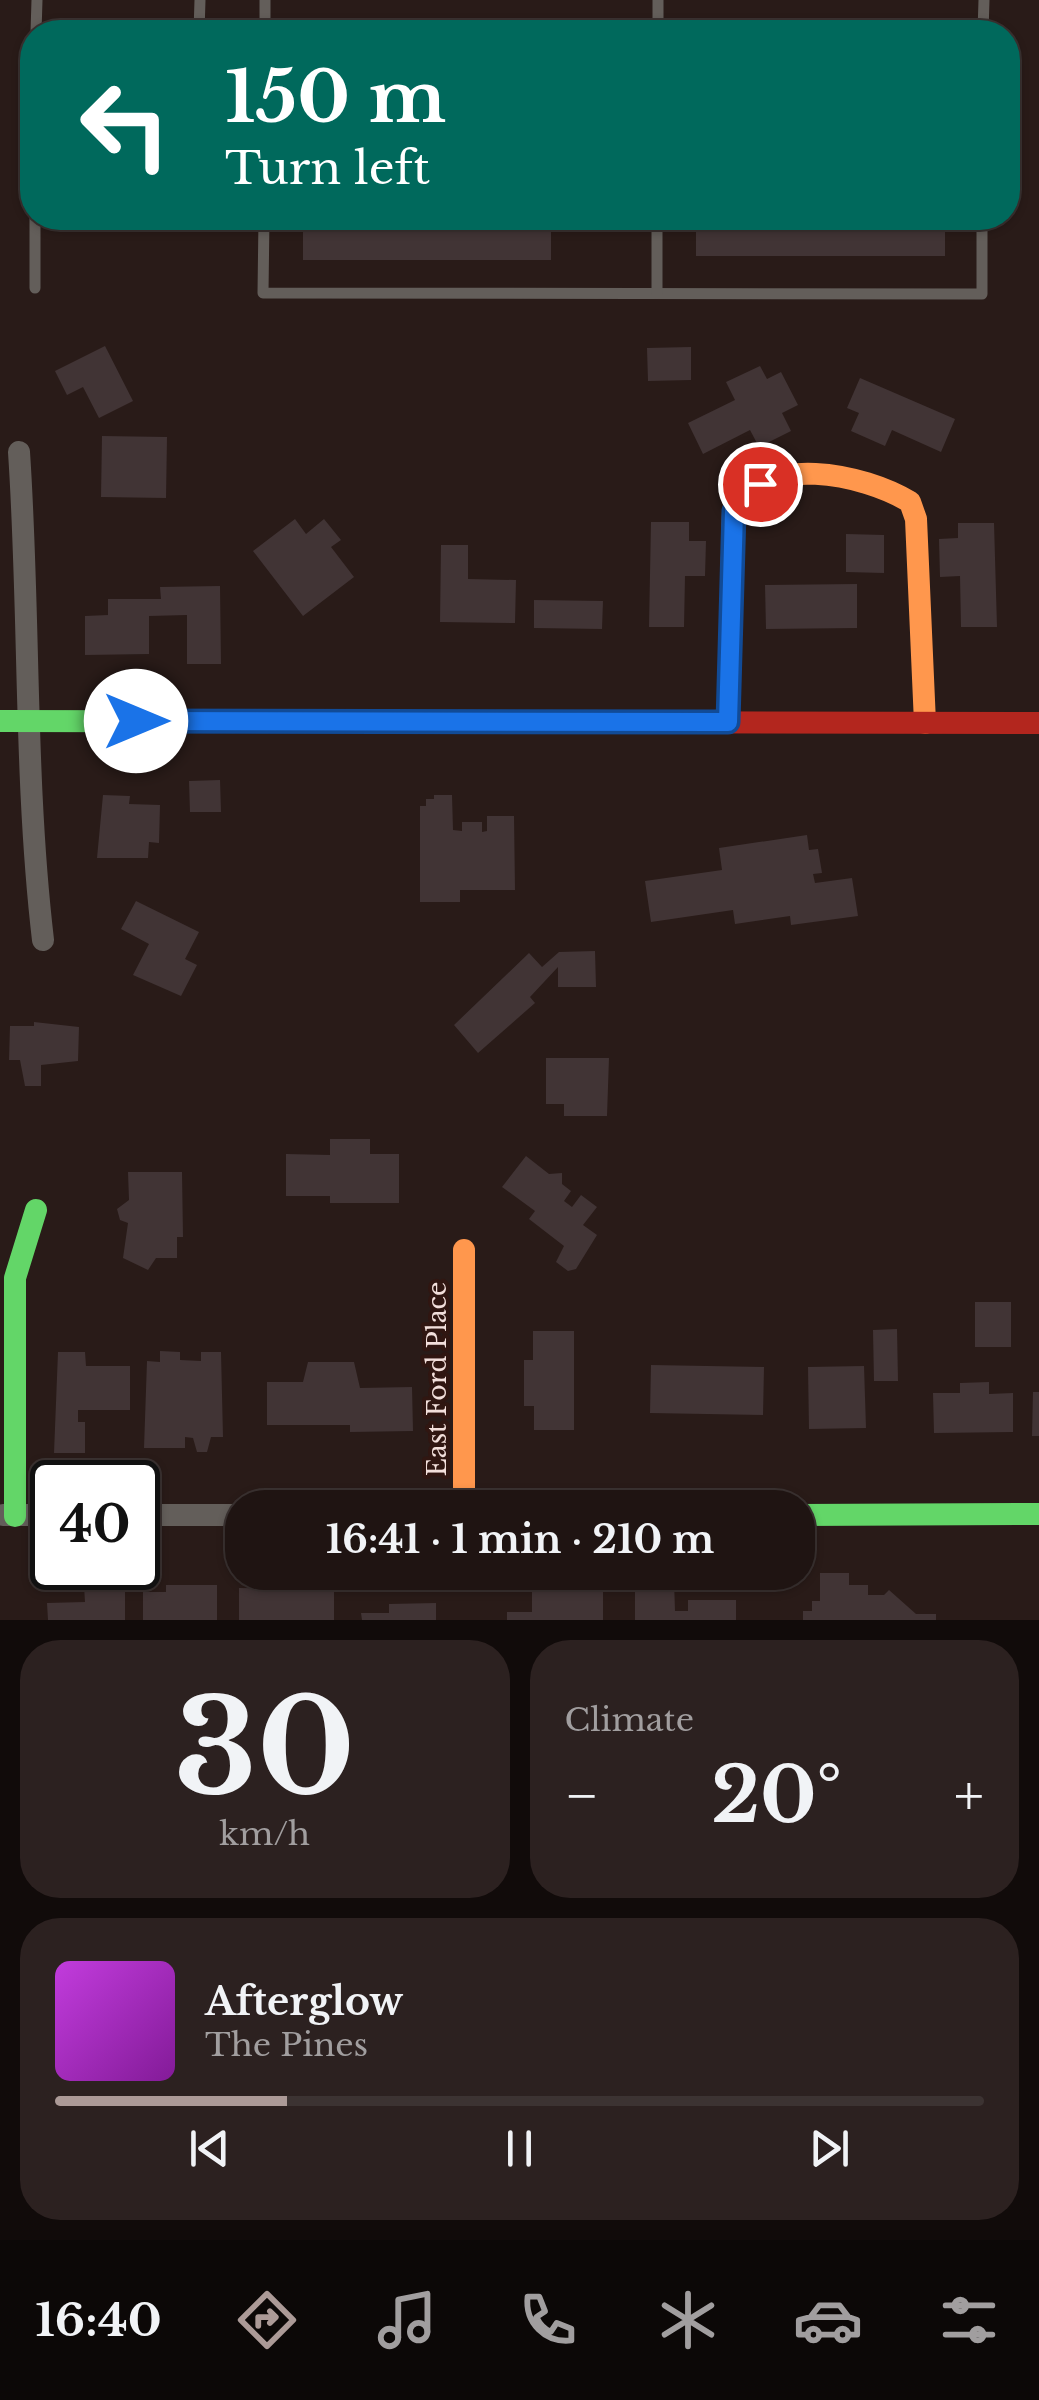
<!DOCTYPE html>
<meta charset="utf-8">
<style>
body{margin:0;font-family:"Libre Baskerville",serif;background:#2c2120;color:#f1f3f6;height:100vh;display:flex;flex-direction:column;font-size:38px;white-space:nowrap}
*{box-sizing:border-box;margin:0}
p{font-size:32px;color:#a19e9f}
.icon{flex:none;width:55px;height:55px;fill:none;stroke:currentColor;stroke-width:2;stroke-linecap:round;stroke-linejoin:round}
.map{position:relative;height:1620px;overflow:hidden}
.side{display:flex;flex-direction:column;gap:20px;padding:20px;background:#110b0a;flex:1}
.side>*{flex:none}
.banner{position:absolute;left:20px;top:20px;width:1000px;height:210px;border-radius:40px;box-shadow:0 2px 8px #0004,0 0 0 2px #3c3332;background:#00695c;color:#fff;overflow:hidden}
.speed{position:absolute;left:30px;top:1460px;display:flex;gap:20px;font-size:50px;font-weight:700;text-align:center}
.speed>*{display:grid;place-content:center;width:130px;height:130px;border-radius:50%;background:#1f1412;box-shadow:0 2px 8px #0004,0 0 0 2px #3c3332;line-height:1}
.speed .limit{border:5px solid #111;border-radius:15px;background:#fff;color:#111}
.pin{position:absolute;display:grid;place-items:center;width:85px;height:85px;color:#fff;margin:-42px;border:5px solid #fff;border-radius:50%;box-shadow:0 2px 10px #0007}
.me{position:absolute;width:110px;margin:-55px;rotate:90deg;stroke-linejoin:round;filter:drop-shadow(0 0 8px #0008)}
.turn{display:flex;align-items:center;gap:35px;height:210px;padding:0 40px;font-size:45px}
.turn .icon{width:130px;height:130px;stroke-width:2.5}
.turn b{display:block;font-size:70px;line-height:85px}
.big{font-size:75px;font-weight:800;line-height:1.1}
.side .card{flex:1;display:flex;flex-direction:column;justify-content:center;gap:15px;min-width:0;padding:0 35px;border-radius:40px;background:#2c2120}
.side .dial{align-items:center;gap:0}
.dial b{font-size:130px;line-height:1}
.song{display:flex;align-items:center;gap:30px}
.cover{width:120px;height:120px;border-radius:15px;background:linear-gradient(135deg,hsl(290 70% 55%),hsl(290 70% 35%))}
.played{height:10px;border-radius:5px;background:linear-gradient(90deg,#ac9a97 25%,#3c3332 25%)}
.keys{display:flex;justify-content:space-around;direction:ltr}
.heat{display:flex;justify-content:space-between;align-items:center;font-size:55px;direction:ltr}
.side .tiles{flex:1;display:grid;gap:20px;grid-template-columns:1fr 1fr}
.card:last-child{grid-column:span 2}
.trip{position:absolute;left:225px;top:1490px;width:590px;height:100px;border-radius:40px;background:#1f1412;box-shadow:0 2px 8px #0004,0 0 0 2px #3c3332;font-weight:800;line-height:100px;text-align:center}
.tab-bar{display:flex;height:160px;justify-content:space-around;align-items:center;background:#0c0807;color:#a19e9f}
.tab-bar .icon{width:70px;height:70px}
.tab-bar .current{color:#ac9a97}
.tab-bar b{font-size:45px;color:#f1f3f6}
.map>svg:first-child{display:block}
</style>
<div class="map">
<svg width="1039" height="1620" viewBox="0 0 1039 1620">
<rect width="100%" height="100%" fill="#291b18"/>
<g fill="#413435">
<rect x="303" y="218" width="248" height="42"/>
<rect x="696" y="218" width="249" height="38"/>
<path d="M105,346L133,401L99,418L83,387L67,395L55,371Z"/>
<path d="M691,347V380L648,381L647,348Z"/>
<path d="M760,366L767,379L781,372L798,405L782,413L791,431L759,447L750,430L703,454L688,423L735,400L726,382Z"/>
<path d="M860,378L955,419L941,452L892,430L885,446L851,431L859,413L847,408Z"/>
<path d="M102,436L167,437L166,498L101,497Z"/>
<path d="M295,519L306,534L324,519L341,540L331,547L354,577L303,616L253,551Z"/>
<path d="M651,522H689V541H706L705,576H685L684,627H649Z"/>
<path d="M958,523H994L997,627H961L960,576L940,577L939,539L958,538Z"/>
<path d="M846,534L884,535V573L846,572Z"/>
<path d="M441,545H468V579L516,580L515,623L440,622Z"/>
<path d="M857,584V628L766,629L765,585Z"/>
<path d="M220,586L221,664H187V615L149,616V654L85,655V616L108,615V599H161L160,587Z"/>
<path d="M534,600L603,601L602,629L534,628Z"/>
<path d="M220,780L221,812H190L189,781Z"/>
<path d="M103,795L130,796L129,804L160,805L159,843L149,842L148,858H97Z"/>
<path d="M434,795H452L453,830L462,831V822H482V832L487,831V816H514L515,890H460V902H420V806H426V799H434Z"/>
<path d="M807,835L809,850L818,849L822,873L813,874L815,883L852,878L858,916L791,925L790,916L735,924L733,910L651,922L645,881L722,870L719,848Z"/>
<path d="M136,901L199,932L185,959L197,965L181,996L133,975L149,944L121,929Z"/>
<path d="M595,951L596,987H558V967L530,997L535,1003L478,1053L454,1025L529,953L542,967L559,952Z"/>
<path d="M34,1022L79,1027L78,1061L41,1065V1086H25L20,1060H9L10,1026H34Z"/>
<path d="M546,1058H609L607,1116H564V1104H546Z"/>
<path d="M330,1139H370V1154H399V1203H330V1196H286V1154L330,1155Z"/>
<path d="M526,1156L549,1174L562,1173V1184L571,1191L564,1201L572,1207L581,1195L597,1207L583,1225L597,1235L576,1269L568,1271L556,1262L564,1246L529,1219L535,1211L502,1187Z"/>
<path d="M128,1172H182L183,1237H177V1258H156L148,1270L123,1258L128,1223L120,1220L117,1209L129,1200Z"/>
<rect x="975" y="1302" width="36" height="45"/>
<path d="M897,1329L898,1381H874L873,1330Z"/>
<path d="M533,1331H574V1430H534V1406H524V1360H533Z"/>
<path d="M160,1351L180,1352V1360L201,1361V1352H221L223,1437H211L207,1452H197L193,1438L185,1437V1448H144L147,1361L160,1362Z"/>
<path d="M58,1352H85L86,1366H130V1410H78V1422H85V1453H54Z"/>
<path d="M308,1362H354L360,1388L412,1387L413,1431L350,1432V1425H267V1382H303Z"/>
<path d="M651,1365L764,1367L763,1415L650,1413Z"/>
<path d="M864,1366L866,1428L809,1429L808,1367Z"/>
<path d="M989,1382V1394L1013,1393V1432L934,1433L933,1393H960V1383Z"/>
<path d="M1033,1392H1039V1436H1032Z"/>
<path d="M820,1573H849V1585H868V1595H884L889,1590L916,1614H936V1620H803V1611H812V1601H820Z"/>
<path d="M635,1580H674L675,1611H688V1600H736V1620H635Z"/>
<path d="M125,1585V1620H48L47,1603L85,1602L84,1586Z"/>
<path d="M166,1585H217V1620H143V1592H166Z"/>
<path d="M239,1588L334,1589V1620H239Z"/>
<path d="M603,1590V1620H507V1612H532V1591Z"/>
<path d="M436,1603V1620H362L361,1613H389V1604Z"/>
</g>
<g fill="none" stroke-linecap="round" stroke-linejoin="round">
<g stroke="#635e5a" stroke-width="11">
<path d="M36,32L37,0"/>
<path d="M199,32L200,0"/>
<path d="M265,32V0"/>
<path d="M658,32V0"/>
<path d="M983,32L984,0"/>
<path d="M264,218L263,293L982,294V218"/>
<path d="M35,288V218"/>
<path d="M657,293V218"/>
</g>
<g stroke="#635e5a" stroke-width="22">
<path d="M19,452C30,615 24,778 43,940"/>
<path d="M3,1515H52"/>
<path d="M138,1515H242"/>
</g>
<g stroke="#63d668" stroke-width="22">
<path d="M0,721L579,722"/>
<path d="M798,1515L1039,1514"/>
<path d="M15,1516V1278L36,1210"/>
</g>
<g stroke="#ff974d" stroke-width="22">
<path d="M728,722L733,511C763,452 864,474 910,502L916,519L925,723"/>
<path d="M464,1250V1508"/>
</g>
<path stroke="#b3261e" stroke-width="22" d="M579,722L1039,723"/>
</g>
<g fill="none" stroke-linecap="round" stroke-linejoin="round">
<defs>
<path id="route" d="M136,721L728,722L734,511L746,490L760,484"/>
</defs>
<use href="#route" stroke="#114b97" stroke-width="25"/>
<use href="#route" stroke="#1a73e8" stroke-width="18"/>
</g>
<g text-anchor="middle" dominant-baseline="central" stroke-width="8" stroke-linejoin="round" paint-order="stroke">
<g font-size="25" fill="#f2dfdb" stroke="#301611">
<text transform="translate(437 1379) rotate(-90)">East Ford Place</text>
</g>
</g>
</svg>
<div class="speed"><div class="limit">40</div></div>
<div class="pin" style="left:760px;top:484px;background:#d93025"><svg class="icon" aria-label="arrive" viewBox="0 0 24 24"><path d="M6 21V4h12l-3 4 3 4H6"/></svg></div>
<svg class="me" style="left:136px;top:721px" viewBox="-20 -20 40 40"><circle r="19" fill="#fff"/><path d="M0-13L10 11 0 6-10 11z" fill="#1a73e8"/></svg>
<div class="trip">16:41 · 1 min · 210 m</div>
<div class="banner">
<div class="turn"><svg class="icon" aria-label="left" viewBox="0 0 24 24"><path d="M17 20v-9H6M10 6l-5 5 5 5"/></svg><div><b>150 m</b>Turn left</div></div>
</div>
</div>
<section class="side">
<div class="tiles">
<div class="card dial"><b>30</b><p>km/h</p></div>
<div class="card"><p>Climate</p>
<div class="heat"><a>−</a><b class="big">20°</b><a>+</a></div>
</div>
<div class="card">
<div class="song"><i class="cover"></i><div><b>Afterglow</b><p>The Pines</p></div></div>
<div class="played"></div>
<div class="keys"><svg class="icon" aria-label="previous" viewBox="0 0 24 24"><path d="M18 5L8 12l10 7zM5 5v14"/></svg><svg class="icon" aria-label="pause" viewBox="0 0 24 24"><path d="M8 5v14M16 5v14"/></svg><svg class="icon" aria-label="next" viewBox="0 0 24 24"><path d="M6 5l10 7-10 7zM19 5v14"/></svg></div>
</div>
</div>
</section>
<nav class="tab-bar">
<b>16:40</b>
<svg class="icon current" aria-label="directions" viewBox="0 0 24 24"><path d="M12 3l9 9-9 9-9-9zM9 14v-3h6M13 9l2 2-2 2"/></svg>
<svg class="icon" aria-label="music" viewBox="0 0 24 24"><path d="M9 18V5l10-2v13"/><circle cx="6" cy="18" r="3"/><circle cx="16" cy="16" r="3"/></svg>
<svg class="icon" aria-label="phone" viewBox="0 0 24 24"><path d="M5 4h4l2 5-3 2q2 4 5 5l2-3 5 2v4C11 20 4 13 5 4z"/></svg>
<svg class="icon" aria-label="climate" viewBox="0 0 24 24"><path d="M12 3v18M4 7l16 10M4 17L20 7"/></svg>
<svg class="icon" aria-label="car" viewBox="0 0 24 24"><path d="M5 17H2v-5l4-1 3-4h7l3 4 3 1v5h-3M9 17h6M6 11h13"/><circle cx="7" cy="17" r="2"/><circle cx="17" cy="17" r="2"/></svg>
<svg class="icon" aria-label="filters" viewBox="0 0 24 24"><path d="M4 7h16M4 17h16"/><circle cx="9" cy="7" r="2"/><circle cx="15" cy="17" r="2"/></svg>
</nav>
